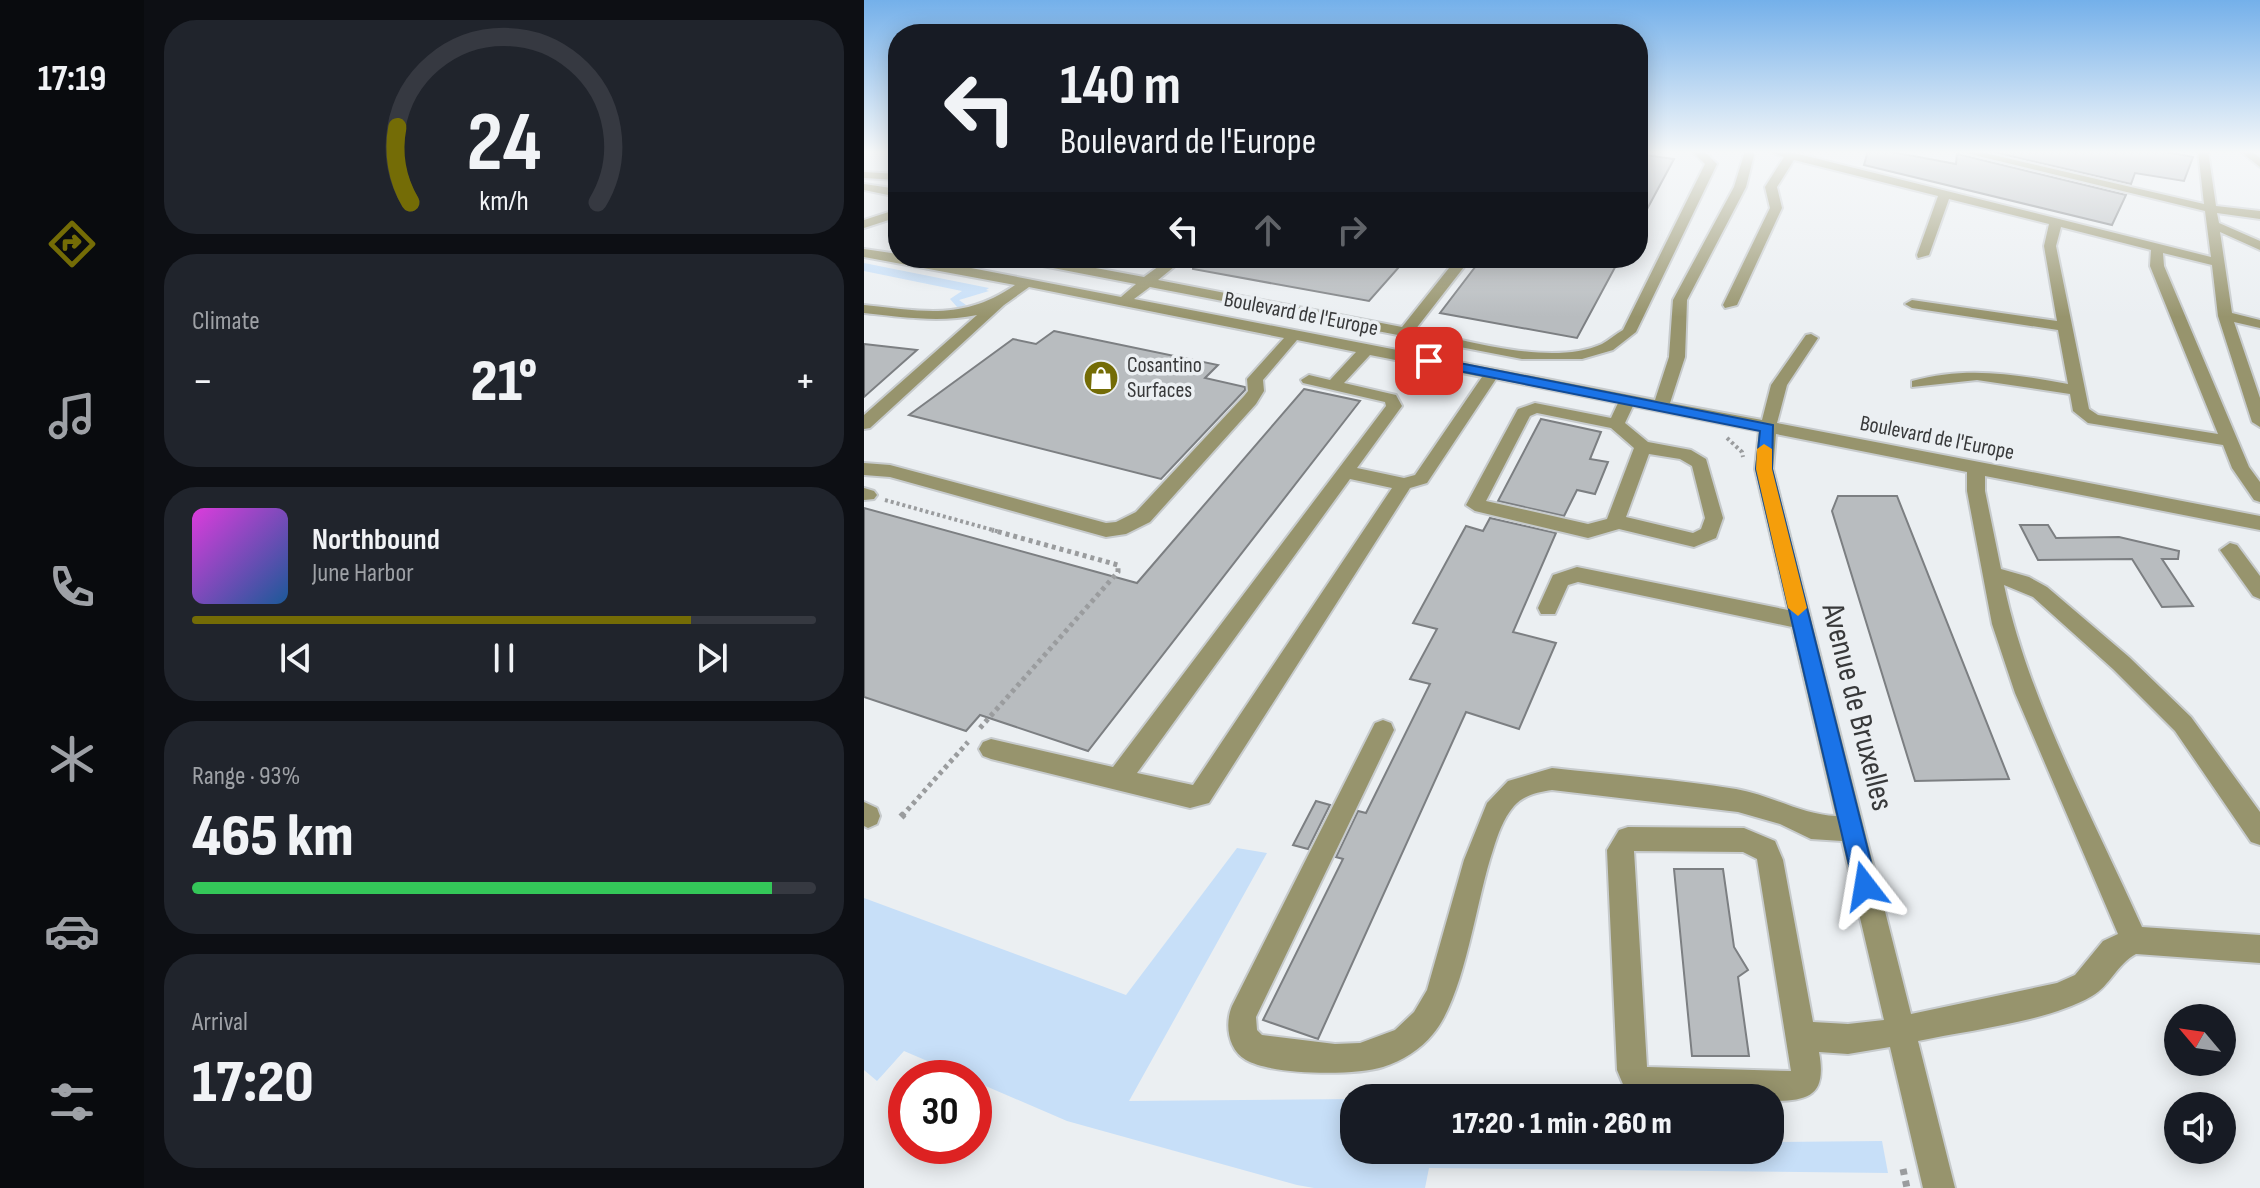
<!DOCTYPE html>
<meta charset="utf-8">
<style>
body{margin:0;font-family:"Sofia Sans Condensed",sans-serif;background:#20242c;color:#f1f3f6;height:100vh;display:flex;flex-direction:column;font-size:30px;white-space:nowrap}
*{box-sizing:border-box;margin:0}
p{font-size:26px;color:#9ea1a6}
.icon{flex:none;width:44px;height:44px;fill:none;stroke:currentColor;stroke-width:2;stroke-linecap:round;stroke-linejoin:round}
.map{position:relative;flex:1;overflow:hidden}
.panel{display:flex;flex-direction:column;gap:20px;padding:20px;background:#0d0f14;width:720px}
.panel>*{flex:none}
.guide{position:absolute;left:24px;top:24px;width:760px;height:244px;border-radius:32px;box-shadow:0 4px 20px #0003;background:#171b24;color:#f1f3f6;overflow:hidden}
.needle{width:52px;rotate:299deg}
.tools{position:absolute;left:1300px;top:1004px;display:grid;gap:16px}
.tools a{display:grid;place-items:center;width:72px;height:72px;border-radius:50%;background:#171b24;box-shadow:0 4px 20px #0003;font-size:40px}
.speed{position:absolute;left:24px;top:1060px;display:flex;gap:16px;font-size:40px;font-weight:700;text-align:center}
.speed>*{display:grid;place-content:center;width:104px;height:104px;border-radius:50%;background:#171b24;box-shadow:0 4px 20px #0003;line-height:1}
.speed .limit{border:12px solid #d22;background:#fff;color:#111}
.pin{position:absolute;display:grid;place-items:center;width:68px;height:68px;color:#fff;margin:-34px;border-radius:16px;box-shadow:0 4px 12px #0006}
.me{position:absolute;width:88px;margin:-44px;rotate:346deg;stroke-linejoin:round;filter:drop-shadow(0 0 6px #0008)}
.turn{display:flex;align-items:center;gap:28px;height:168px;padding:0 40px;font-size:36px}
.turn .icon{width:104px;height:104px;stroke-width:2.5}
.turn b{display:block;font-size:56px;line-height:68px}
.lanes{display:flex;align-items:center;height:76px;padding:0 40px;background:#0003;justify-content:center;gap:40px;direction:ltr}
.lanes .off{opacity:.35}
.big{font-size:60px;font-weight:800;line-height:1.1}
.panel .widget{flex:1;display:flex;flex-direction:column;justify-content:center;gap:12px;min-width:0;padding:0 28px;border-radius:32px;background:#20242c}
.panel .dial{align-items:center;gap:0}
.dial svg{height:208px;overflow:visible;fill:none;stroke:#363941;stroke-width:7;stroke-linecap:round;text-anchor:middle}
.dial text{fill:#f1f3f6;stroke:none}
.song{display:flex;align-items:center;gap:24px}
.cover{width:96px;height:96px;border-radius:12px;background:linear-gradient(135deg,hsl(300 70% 55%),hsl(210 70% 35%))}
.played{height:8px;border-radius:4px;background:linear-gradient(90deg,#746c06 80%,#363941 80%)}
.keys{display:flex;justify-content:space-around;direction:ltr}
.heat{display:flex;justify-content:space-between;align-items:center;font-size:44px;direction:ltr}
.charge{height:12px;border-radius:6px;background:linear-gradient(90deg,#34c759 93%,#363941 0)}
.trip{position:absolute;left:476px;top:1084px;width:444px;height:80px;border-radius:32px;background:#171b24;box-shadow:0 4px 20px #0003;font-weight:800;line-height:80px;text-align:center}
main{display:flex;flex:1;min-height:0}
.dock{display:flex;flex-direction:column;width:144px;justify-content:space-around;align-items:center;background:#090b0e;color:#9ea1a6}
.dock .icon{width:56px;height:56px}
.dock .current{color:#746c06}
.dock b{font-size:36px;color:#f1f3f6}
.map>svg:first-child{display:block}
</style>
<main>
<nav class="dock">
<b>17:19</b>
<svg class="icon current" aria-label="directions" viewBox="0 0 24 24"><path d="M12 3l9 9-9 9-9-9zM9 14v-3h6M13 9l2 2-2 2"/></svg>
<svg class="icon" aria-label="music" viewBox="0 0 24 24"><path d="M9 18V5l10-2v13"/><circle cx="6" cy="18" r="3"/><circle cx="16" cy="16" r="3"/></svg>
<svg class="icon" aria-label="phone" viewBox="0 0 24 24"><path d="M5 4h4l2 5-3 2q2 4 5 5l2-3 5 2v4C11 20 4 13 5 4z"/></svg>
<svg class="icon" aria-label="climate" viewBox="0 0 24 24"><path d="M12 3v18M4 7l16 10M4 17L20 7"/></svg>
<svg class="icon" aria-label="car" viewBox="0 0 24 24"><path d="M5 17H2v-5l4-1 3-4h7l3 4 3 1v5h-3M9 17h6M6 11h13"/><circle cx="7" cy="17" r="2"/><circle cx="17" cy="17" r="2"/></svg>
<svg class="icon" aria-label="filters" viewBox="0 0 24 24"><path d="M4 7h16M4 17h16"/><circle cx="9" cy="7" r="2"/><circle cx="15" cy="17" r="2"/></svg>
</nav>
<section class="panel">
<div class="widget dial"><svg viewBox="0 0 100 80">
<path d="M14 69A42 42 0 1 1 86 69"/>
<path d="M14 69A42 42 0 0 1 9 40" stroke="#746c06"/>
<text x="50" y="56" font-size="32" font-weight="700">24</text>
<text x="50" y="72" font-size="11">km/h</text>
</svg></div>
<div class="widget"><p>Climate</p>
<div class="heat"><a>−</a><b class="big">21°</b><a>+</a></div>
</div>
<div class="widget">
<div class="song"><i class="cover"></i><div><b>Northbound</b><p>June Harbor</p></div></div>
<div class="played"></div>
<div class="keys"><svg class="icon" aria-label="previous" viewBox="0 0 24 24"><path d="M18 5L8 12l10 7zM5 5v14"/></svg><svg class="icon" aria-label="pause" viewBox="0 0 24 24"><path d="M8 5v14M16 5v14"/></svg><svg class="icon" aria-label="next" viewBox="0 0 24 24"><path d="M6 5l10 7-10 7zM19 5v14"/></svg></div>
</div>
<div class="widget"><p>Range · 93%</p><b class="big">465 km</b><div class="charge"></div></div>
<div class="widget"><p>Arrival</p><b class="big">17:20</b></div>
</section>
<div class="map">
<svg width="1396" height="1188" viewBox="0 0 1396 1188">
<rect width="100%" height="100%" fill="#ebeff2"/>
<g fill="#c7dff8">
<path d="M0,263L125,288L122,290L125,291L95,300L102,305L94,308L86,299L98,291L0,271Z"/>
<path d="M373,848L403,853L265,1101L490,1099V1150H906V1142L1018,1141L1024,1173L565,1168L561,1188H450L433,1185L203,1121L110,1081V1078H103L40,1051L13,1081L0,1070V898L262,995Z"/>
</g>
<g fill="#b8bcbf" stroke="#7c7f82" stroke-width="2">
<path d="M1004,151H1023L1092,164L1093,154L1262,195L1248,225L1000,165Z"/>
<path d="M1125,151H1298L1329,157L1320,181L1271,173L1267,184Z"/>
<path d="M774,154L810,159L774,226Z"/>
<path d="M330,258H543L505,301L329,269Z"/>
<path d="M618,258H756L713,338L576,313Z"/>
<path d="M190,331L354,365L341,378L381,387V390L297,479L45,415L149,339L172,344Z"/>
<path d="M0,344L53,350L0,397Z"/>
<path d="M440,389L496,401L224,751L116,715L102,731L0,697V508L273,583Z"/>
<path d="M677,419L737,432L726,459L744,462L731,494L713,490L700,516L634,501Z"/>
<path d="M974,496H1033L1145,779L1051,781L968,511Z"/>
<path d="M626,518L692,533L649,632L692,643L655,729L602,712L454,1039L399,1020L479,859L472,857L494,811L502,813L566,684L546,679L573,629L549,623L602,526L619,531Z"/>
<path d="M1156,525H1184L1192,538L1255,537L1315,551L1314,559H1298L1329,606L1298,607L1268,559L1174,560Z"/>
<path d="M452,801L466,805L444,849L429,845Z"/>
<path d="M810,869H859L870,947L884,970L874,977L885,1056H828Z"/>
</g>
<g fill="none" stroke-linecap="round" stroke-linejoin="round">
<defs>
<g id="minor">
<path d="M828,151H840L853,164L772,332L749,350L718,359H658L286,287L270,299L791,400L805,357L809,300L870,187L881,151H891L882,187L823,300L821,357L806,403L898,420L907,385L942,335L947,334L954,338L923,385L913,423L1396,516V530L1121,476V491L1137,569L1165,577L1183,587L1265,657L1327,717L1396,812V845L1387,842L1311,731L1249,669L1169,597L1140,585C1164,699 1230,820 1278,927L1396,935V963L1272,954C1253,964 1246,986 1228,996C1184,1022 1105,1030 1054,1041L1091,1188H1059L1026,1047L984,1054L955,1052C963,1096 945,1101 906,1101V1098H778L761,1089L753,1070L743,850L755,830L764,827L880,828L911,841L919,860L949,1022L984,1024L1020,1020L978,841L947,839L916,824L874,812L688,790C674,792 660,795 650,806C639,819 634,834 629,850C612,900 601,996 569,1034C557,1049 538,1061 519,1067C490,1076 408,1075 382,1060C363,1049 361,1023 368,1006L511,723L519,720L527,723L530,730L392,1017L393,1030L398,1035L471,1044L496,1043L531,1030L550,1012L563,990L600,860L623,803L644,781L688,768C749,775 811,779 872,789C907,795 938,815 972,816L928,627L714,582L704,585L691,614H677L674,608L689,575L713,567L924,610L891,469L895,431L769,406L761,423L784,442L827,450L842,459L859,518L852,538L830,547L755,529L724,538L611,511L602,505L654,409L671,403L747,418L754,403L632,379L563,483L546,488L345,803L326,808L127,759L119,756L115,749L119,742L127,739L249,767L522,406L521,402L439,383L437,380L445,375L466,380L492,352L433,340L399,380L400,391L392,404L286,522L262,534L242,537L26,477L0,475V463L26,465L242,523L252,522L272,512L380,396L384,391L383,379L420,338L165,287L140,305L6,428L0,429V415L113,315C75,323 38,317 0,313V305C60,311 99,321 151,285L0,257V249L34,254V258H55L257,297L272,284L158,262L151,258H178L280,277L306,258H321L294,280L538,327L593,258H607L551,330C604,340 687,367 738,344C745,340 752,334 759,330L841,164ZM506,355L618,377L551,475L540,478L493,468L538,406L532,395L480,383ZM673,413L747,428L770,448L743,519L724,524L622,501L666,416ZM912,434L1103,472V491L1128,624L1151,693L1254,934L1239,941L1211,975L1193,983L1047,1014L909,469ZM785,454L816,459L828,466L841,518L837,529L829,533L762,517ZM486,479L528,488L329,785L273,773ZM770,851L879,852L893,859L927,1071L783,1067Z"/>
<path d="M904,151H922L1347,257L1341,211L1094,151H1112L1340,204L1334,151H1344L1352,206L1396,211V219L1353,213L1355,223L1396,241V250L1356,232L1368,313L1396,320V328L1370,322L1396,398V427L1388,422L1354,316L1348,265L1299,253L1300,266L1385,467L1396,482V502L1390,500L1368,468L1359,445L1224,423L1209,411L1206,394L1113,380L1048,387V381C1102,366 1150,374 1204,384L1194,330L1048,308L1041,304L1048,300L1193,321L1180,246L1185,224L1085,199L1065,255L1054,258L1053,255L1074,196L930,160L913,187L918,208L873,305L861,308L859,305L906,208L901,187L920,157ZM1197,227L1287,250L1286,266L1354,434L1234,415L1225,409L1195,261L1192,246Z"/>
<path d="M1376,151H1387L1396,158V167Z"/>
<path d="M0,172L34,174V180L0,178Z"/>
<path d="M0,184L34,189V197L0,190Z"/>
<path d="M34,209V217L0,228V220Z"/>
<path d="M0,488L10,491L13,495L10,499L0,500Z"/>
<path d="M1366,543L1373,545L1396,576V599L1389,596L1356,550Z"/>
<path d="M0,802L13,808L16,816L13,824L4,828L0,826Z"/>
</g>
</defs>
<use href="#minor" stroke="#c7cbcd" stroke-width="4"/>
<g stroke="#9a9c9e" stroke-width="4" stroke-dasharray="3 3" stroke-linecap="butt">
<path d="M863,438L878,452L879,457"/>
<path d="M21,500L136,532"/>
</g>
<g stroke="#9a9c9e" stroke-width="5" stroke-dasharray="4 4" stroke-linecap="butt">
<path d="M116,728L254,572V565L128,530"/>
<path d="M38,816L104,742"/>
</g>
<g stroke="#9a9c9e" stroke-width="7" stroke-dasharray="6 6" stroke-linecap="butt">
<path d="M37,817L40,814"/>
<path d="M1039,1169L1043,1188"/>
</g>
<use href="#minor" fill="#97946d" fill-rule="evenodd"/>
</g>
<linearGradient id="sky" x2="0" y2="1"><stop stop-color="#74b0ea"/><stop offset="0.48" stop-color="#f6f8f9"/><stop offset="1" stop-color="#f6f8f9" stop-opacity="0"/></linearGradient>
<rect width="1396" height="317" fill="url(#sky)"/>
<path fill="#1a73e8" stroke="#114b97" stroke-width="2" d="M565,357L909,425L908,469L1013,886L1010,894L1001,898L993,894L990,886L892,469L896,431L560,364L558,361Z"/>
<path fill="#f59e0b" d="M900,444L908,449V469L943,608L934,616L924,608L892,469L893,449Z"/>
<defs>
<symbol id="shop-disc" viewBox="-11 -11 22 22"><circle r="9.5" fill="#746c06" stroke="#ebeff2"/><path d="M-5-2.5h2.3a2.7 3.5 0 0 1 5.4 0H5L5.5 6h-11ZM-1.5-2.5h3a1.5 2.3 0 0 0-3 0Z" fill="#fff"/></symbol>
</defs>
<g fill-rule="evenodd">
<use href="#shop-disc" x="217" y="358" width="40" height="40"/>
</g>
<g text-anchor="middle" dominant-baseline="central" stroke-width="7" stroke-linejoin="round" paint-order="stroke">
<g font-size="22" fill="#38393a" stroke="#ebeff2">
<text transform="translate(437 314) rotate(11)">Boulevard de l'Europe</text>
<text transform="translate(1073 438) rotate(11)">Boulevard de l'Europe</text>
</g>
<g font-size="22" fill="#38393a" stroke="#ebeff2" text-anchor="start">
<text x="263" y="365">Cosantino<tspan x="263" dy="25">Surfaces</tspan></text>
</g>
<g font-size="32" fill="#38393a" stroke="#ebeff2">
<text transform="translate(993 707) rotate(76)">Avenue de Bruxelles</text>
</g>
</g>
</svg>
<div class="tools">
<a><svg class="needle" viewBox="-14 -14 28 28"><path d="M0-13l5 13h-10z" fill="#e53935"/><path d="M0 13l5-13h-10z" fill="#9ea1a6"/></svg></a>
<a><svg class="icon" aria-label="sound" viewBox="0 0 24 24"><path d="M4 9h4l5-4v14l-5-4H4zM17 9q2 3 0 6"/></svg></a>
</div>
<div class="speed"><div class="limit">30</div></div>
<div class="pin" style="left:565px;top:361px;background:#d93025"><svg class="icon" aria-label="arrive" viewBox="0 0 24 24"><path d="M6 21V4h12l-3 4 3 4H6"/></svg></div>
<svg class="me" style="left:1001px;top:886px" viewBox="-20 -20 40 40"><path d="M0-17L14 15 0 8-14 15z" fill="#1a73e8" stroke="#fff" stroke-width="4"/></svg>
<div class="trip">17:20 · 1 min · 260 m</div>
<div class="guide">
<div class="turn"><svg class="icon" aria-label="left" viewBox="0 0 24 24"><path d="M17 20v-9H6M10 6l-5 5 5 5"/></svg><div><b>140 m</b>Boulevard de l'Europe</div></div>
<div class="lanes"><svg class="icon" aria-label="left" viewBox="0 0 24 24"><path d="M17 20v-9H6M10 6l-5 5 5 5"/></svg><svg class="icon off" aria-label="ahead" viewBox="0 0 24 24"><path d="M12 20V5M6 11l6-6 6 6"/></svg><svg class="icon off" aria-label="right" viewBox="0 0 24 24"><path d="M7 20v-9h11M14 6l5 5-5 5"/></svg></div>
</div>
</div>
</main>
